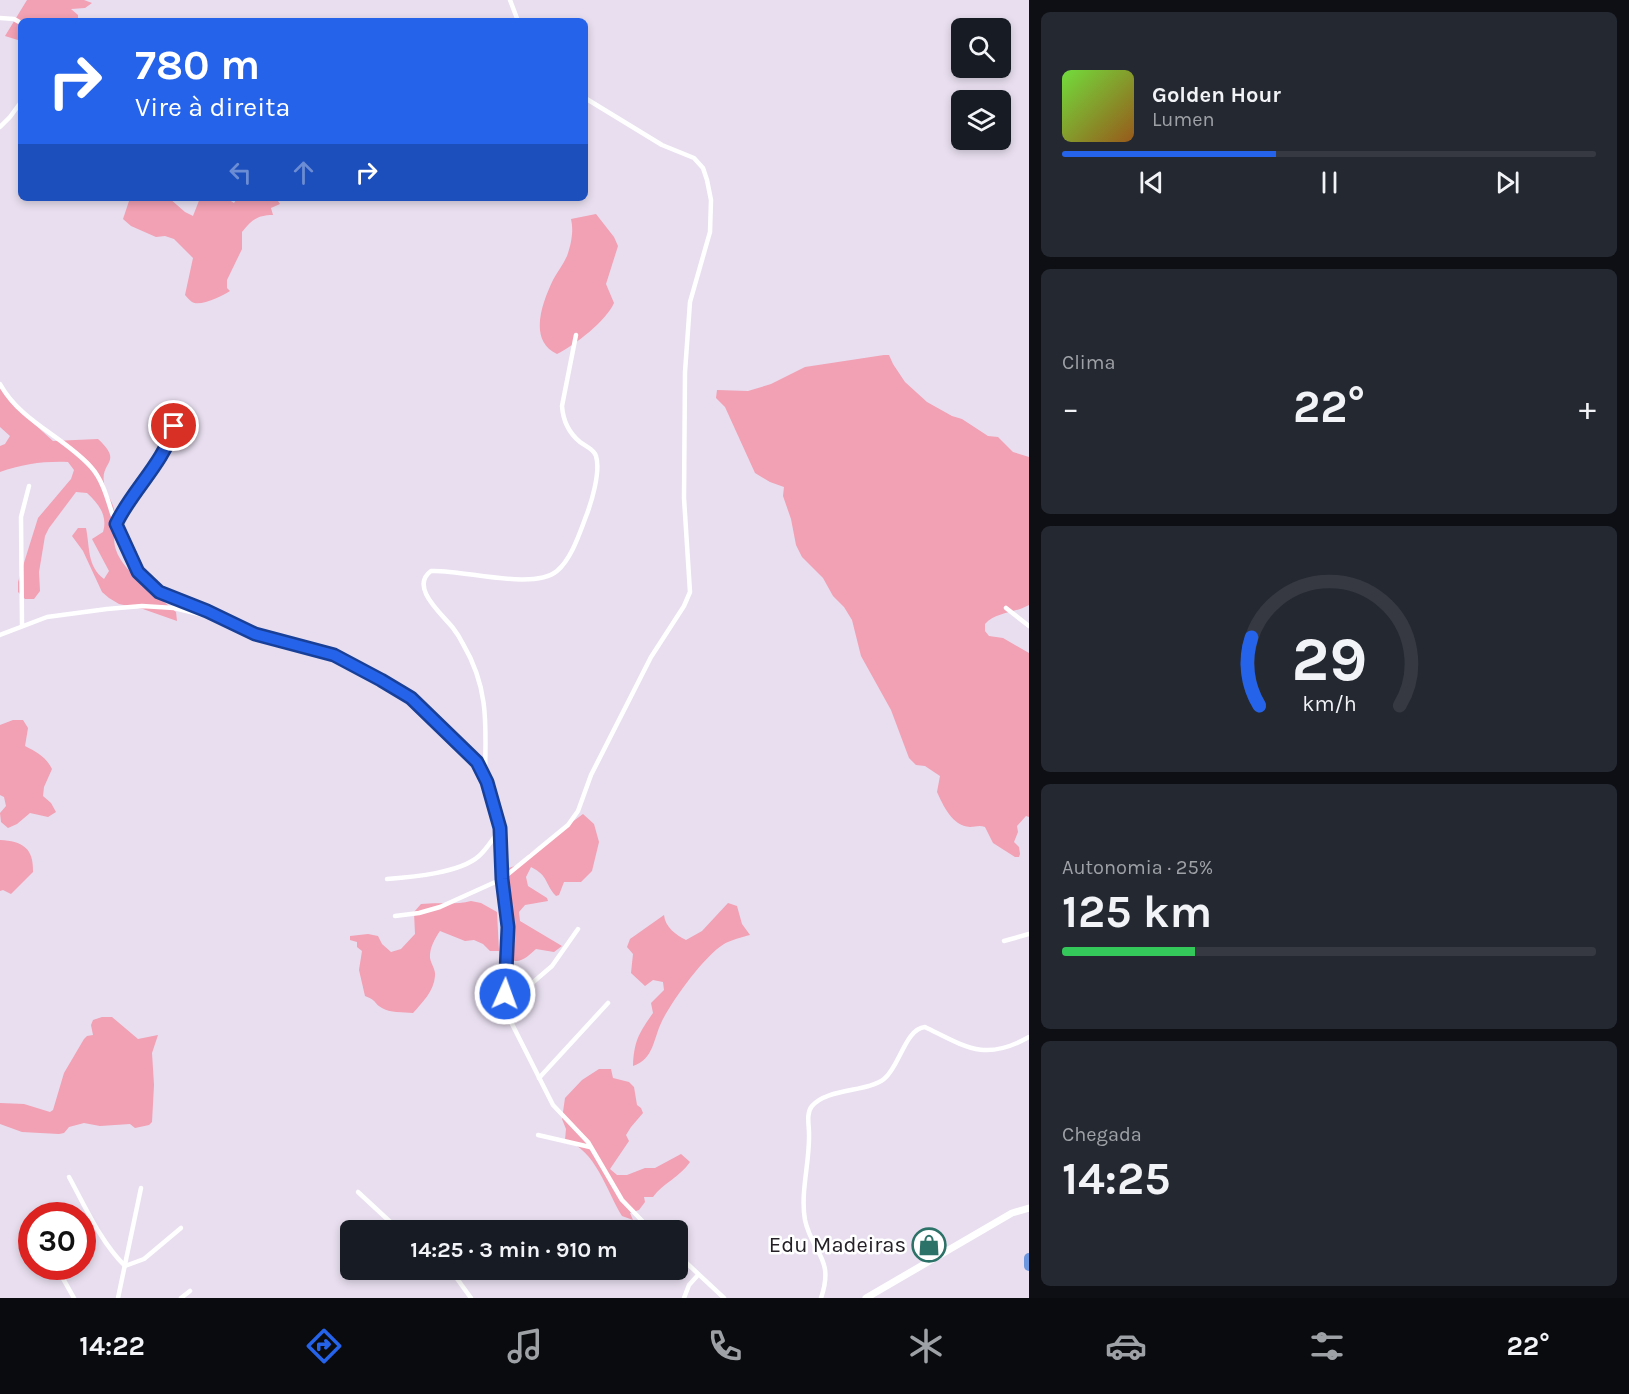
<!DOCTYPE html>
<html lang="pt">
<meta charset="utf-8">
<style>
body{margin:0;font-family:Karla,sans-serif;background:#242831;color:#f1f3f6;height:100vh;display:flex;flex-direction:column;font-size:22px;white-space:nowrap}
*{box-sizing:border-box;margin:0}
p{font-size:20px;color:#9ea1a6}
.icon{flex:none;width:33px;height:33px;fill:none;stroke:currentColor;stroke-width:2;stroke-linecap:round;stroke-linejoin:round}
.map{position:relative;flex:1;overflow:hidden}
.panel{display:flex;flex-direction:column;gap:12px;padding:12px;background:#0d0f14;width:600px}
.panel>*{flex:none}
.guide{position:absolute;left:18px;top:18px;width:570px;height:183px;border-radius:9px;box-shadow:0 3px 9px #0003;background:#2563eb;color:#fff;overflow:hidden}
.tools{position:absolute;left:951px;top:18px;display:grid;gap:12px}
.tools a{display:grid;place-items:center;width:60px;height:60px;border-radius:9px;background:#171b24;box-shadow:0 3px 9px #0003;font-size:30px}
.speed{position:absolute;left:18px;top:1202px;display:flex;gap:12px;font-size:30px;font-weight:700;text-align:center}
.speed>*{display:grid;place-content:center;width:78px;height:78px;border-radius:50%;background:#171b24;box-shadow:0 3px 9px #0003;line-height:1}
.speed .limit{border:9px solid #d22;background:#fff;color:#111}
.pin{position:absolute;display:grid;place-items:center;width:51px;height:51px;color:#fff;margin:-26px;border:3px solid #fff;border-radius:50%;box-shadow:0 2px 6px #0007}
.me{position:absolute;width:66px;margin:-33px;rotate:2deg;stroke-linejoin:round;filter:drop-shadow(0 0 4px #0008)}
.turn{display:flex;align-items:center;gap:21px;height:126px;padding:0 18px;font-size:27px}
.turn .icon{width:78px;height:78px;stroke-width:2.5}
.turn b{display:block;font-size:42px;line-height:51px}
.lanes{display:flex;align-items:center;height:57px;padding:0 18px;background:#0003;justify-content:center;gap:30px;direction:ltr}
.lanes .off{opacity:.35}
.big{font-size:45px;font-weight:700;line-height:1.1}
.panel .tile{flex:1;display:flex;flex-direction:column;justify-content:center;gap:9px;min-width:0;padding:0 21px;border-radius:9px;background:#242831}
.panel .dial{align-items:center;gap:0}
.dial svg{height:156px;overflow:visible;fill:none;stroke:#363941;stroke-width:7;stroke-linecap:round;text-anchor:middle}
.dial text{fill:#f1f3f6;stroke:none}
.song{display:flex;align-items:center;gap:18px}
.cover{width:72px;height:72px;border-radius:9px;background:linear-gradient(135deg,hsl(100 70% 55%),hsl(30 70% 35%))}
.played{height:6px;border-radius:3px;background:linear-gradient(90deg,#2563eb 40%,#363941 40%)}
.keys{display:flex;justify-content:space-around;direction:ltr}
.heat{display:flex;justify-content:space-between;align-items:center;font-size:33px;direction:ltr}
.charge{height:9px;border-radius:4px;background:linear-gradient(90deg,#34c759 25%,#363941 0)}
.trip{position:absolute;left:340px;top:1220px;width:348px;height:60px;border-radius:9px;background:#171b24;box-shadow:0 3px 9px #0003;font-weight:700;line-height:60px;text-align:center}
.tabs{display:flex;height:96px;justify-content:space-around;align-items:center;background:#090b0e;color:#9ea1a6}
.tabs .icon{width:42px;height:42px}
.tabs .on{color:#2563eb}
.tabs b{font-size:27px;color:#f1f3f6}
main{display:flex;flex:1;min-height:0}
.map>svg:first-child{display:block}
</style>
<main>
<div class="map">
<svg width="1029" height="1298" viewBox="0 0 1029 1298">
<rect width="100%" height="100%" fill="#e8deef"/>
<g fill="#f2a0b3">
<path d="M27,0H84L92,3L85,8L71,9L78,15V21H21V41L5,36Z"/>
<path d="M130,198H169L185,212L193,216L200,198H226L234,203L237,198H276L280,204L271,208L273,215C257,215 252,220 242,232V249L227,280V288L230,291C222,296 200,307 192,302C189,300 187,297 185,295L193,258L174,239L165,236L156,237L131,226L123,219Z"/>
<path d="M596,214L614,237L618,246L606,284L614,303C606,321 575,345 557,354C528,341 542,303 553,280C557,272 563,265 567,256C571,245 574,231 571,219Z"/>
<path d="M884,355H889L893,364L905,382L927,402L952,416L962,419L988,436L998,437L1013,452L1029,457V605C1015,613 996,612 985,624V631L989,636L1003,638L1029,653V817L1026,816L1017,826L1018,832L1014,842L1019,847L1020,854L1019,857H1015L993,843L985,827C979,825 975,827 970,827C952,826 943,805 937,792L940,776L925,766L916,765L909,758L891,710L861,656L852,620L844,607L833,596L823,578L802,557L796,545L791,519L783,496L784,487L770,482L755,473L725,407L716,398L717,390L748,391L771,384L805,367Z"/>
<path d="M0,387L22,413L53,441L98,439C124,463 100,461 104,483C105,493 112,500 114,509C118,522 111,536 116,550C123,572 158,596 176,612L177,621L143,609L119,604L109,598L102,592L83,551L72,536L78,528H86C90,548 87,566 104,579L109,571L92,539L103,532C108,516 99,504 87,493L76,492L49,528L45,536L39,572L40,591L34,599H25L18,592V582L38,518L71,479L74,470L68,462C45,461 22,464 0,472V446L5,444L10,436L0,427Z"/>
<path d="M13,720H23L28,728L25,746C37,752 46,757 52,769L44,787L43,796L51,803L56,812L48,817L30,813L17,824L8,828L1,822L0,813L6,806L4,797L0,795V725Z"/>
<path d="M583,814L594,824L599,842L592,871L581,882H564L559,895L556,896C544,883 549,876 531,867L526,877L528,886L547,898L548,901L525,905L519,912L520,921L562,946L554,952L536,949C530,954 524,961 516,961C498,961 506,927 505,915C503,899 497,883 501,867C511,871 523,862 529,854Z"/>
<path d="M0,840C22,841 34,848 33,872L11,894L3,890L0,891Z"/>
<path d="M471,901L481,903L497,912L499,951H490L483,944L474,940L465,941L440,931C435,938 429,949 430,958C431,964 436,970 435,976C434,991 422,1003 413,1013C404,1012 389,1013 382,1008C373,1003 378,1001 365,996L359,970L362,951L357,947V942L350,940V936L368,934L378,936L382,944L391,952L401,949L415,934L414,912L421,904C437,902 457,905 471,901Z"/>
<path d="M728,903L737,906L742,924L750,935C742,937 731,940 724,944C704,956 672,1001 662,1021C653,1039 654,1059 633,1066C634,1041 639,1033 653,1013L651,1003L664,990L663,982L653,980L645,986L631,973L633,954L627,947L630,939L664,915C665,927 676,935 686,940L702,931Z"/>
<path d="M102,1017H112L138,1039L158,1035L152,1053L154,1085L152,1122L149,1125L135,1128L130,1124L100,1126L84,1123L69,1127L64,1133L59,1134L22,1132L0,1124V1103L24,1104L50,1112L53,1110L64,1073L84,1039L87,1036L93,1035L91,1025L93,1020Z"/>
<path d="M599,1069H611L613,1078L629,1082L634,1087L637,1105L641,1108L643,1113L631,1127L626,1135L629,1141L610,1169L617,1175H627L645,1168H655L681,1154L690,1162C680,1177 663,1183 653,1197H644L645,1202L639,1210L630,1213L633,1220L622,1216C606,1190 596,1150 565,1140L566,1129L562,1119L565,1098L582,1080Z"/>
</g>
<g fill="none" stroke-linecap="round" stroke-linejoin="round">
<path stroke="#6d98df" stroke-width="10" d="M1029,1258V1266"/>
<g stroke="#fff" stroke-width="4.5">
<path d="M510,0L518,21"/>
<path d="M0,18L14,19L21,23"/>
<path d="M0,127L10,117L21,102"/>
<path d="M0,384C21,422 63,436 91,467C102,479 107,497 112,513C120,537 130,567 150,585C168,601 196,605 217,616"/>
<path d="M116,524C132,490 164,463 174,426"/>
<path d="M1006,608L1029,626"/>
<path d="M22,626L21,517L29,486"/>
<path d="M0,635L47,617L107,609L142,606L174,608L224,620L255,634L277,641L334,655L411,698L477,762L495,804L500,828L502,879L508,927L505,994L508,1013L512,1024L553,1105L588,1142L622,1200L651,1230"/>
<path d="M485,775C486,725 489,688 463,644C460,638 457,633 453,628C442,614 409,587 431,571C462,569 533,591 557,571C571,559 579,535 585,519C591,504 601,472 596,456C594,449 585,446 580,442C569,433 563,420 562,406L576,335"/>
<path d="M387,879C413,877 460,873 479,856C487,849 493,838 500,830"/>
<path d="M395,916L419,913L440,907L502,879L568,825L578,811L591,775L651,657L684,606L690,592L684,498L685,372L690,302L710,232L711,200L707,180L703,168L694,158L662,145L585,98"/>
<path d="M1004,941L1029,934"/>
<path d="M507,1010L531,984L552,966L578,929"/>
<path d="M539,1078L608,1003"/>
<path d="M538,1135L590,1147"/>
<path d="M69,1177C86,1208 100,1241 125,1266L144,1259L181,1228"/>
<path d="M358,1192L399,1230"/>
<path d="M678,1255L724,1298"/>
<path d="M57,1268L74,1298"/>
<path d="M450,1269L471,1298"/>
<path d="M118,1298L141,1188"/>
<path d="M181,1298L190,1291"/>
<path d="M684,1298L689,1285L698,1275"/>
<path d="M821,1298C835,1258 812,1253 805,1220C800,1192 810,1162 809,1133C809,1125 806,1113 812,1106C827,1088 868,1092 884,1079C900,1066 905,1029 925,1027C966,1047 985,1062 1029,1037"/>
</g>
<path stroke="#fff" stroke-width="7" d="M866,1298L1012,1213L1029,1208"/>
</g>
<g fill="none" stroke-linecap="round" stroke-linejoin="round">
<defs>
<path id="route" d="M174,426C164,463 132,490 116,524L138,572L159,592L207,611L255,634L334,655L381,680L411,698L477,762L487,782L500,828L502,879L508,927L505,994"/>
</defs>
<use href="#route" stroke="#184099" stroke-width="15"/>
<use href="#route" stroke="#2563eb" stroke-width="10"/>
</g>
<defs>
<symbol id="shop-ring" viewBox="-11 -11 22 22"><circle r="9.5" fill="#fff" stroke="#2c7268" stroke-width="1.5"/><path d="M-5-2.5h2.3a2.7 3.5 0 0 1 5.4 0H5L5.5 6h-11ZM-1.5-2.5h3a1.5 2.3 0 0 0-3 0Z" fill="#2c7268"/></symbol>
</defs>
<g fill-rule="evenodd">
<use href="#shop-ring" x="910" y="1226" width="38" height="38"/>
</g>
<g text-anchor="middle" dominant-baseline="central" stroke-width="5" stroke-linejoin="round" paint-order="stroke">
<g font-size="22" fill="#242026" stroke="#fff" text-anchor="end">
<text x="906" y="1245">Edu Madeiras</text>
</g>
</g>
</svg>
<div class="tools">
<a><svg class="icon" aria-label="search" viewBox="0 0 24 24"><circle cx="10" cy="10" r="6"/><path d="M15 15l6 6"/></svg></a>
<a><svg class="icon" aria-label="layers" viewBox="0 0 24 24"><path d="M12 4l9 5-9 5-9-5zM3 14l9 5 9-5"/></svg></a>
</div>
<div class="speed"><div class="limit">30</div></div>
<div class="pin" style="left:174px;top:426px;background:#d93025"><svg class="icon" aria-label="arrive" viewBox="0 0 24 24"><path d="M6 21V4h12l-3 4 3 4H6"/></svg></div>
<svg class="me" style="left:505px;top:994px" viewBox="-20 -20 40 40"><circle r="17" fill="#2563eb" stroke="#fff" stroke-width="3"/><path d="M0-11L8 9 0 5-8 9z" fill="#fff"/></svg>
<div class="trip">14:25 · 3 min · 910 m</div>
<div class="guide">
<div class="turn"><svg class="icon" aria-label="right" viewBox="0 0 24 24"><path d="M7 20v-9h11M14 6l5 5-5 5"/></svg><div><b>780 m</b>Vire à direita</div></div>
<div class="lanes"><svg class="icon off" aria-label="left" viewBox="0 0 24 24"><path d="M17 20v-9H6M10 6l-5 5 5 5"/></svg><svg class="icon off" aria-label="ahead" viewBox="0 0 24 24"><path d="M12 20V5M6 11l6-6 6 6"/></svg><svg class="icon" aria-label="right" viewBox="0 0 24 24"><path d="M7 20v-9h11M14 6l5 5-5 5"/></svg></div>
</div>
</div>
<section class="panel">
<div class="tile">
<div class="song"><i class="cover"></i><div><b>Golden Hour</b><p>Lumen</p></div></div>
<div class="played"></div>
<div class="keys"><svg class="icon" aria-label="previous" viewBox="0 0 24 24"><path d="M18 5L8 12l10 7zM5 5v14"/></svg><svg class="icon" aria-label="pause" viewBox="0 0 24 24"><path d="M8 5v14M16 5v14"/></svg><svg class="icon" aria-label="next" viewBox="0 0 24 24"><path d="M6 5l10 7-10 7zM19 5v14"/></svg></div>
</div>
<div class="tile"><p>Clima</p>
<div class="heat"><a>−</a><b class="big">22°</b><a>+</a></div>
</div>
<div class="tile dial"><svg viewBox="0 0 100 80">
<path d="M14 69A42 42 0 1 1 86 69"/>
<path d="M14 69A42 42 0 0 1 10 34" stroke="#2563eb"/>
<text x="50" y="56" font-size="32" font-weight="700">29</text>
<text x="50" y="72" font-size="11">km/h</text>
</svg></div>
<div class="tile"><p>Autonomia · 25%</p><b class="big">125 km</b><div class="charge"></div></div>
<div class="tile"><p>Chegada</p><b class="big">14:25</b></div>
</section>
</main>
<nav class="tabs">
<b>14:22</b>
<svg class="icon on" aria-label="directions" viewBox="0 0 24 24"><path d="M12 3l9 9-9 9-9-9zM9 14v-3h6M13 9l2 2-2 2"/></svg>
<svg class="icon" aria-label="music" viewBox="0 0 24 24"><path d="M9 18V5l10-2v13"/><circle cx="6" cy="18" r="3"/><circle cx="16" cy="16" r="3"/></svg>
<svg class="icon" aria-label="phone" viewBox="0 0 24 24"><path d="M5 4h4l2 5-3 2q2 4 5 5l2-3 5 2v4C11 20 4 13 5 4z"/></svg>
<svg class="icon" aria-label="climate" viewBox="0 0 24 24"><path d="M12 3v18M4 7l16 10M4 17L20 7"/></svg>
<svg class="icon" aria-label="car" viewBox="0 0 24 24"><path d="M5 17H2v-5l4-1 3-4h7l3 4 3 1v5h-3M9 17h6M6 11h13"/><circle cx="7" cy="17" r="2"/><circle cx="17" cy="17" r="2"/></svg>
<svg class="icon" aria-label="filters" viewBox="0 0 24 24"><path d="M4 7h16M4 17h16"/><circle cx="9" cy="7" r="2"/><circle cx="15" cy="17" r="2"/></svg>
<b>22°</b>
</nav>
